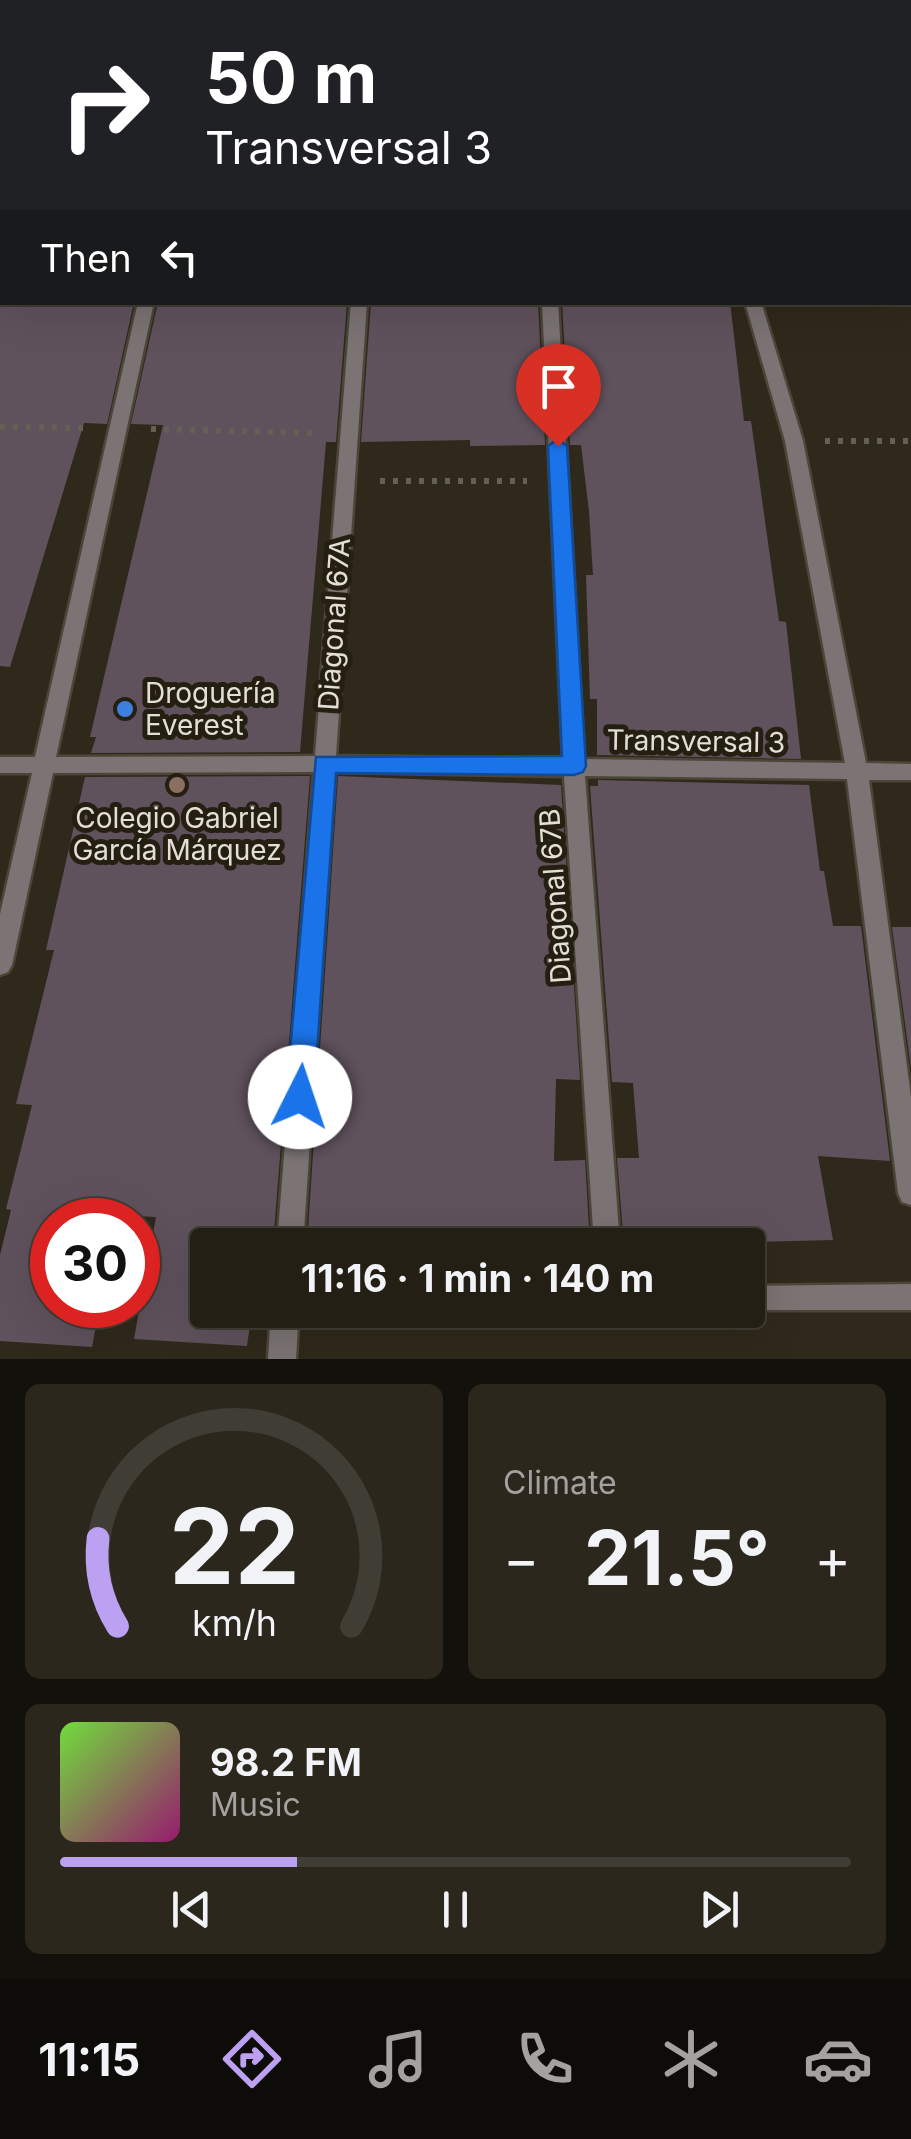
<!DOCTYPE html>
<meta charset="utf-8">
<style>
body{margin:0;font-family:Inter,sans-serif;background:#2b271d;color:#f1f3f6;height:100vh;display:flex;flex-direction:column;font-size:38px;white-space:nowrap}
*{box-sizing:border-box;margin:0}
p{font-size:32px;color:#a3a2a0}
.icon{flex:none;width:55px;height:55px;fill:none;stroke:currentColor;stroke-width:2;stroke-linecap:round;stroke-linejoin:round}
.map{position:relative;height:1359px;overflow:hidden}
.side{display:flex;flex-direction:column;gap:25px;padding:25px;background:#13110b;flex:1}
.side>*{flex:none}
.top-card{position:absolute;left:0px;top:0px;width:912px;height:305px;box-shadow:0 10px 40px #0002,0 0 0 2px #403d34;background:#202124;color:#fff;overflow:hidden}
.speed{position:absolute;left:30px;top:1198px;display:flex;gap:20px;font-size:50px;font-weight:700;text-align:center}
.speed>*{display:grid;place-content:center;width:130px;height:130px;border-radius:50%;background:#231f14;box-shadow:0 10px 40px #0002,0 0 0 2px #403d34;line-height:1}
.speed .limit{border:15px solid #d22;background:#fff;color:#111}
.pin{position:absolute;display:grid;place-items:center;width:85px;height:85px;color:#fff;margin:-102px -42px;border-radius:50% 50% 50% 0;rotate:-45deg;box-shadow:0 0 10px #0007}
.pin .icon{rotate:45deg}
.me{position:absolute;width:110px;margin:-55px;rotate:4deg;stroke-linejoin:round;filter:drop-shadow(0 0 8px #0008)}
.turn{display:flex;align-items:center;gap:35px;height:210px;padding:0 40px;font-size:45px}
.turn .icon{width:130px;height:130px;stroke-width:2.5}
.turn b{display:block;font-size:70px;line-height:85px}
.then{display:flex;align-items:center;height:95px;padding:0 40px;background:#0003;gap:20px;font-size:38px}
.big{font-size:75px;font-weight:700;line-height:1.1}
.side .tile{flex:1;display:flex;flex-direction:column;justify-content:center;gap:15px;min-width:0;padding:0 35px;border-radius:15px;background:#2b271d}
.side .dial{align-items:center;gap:0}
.dial svg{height:260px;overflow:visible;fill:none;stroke:#403d34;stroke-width:7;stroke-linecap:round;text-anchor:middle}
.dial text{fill:#f1f3f6;stroke:none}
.song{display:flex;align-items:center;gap:30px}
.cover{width:120px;height:120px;border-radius:15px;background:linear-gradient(135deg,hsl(100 70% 55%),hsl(320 70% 35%))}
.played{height:10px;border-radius:5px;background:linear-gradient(90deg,#bca0f2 30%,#403d34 30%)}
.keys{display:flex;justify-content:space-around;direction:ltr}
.heat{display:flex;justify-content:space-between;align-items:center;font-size:55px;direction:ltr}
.side .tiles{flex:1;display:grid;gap:25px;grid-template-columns:1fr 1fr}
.tile:last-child{grid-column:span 2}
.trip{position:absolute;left:190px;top:1228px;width:575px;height:100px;border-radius:10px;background:#231f14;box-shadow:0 10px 40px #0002,0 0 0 2px #403d34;font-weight:700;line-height:100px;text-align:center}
.tab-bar{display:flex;height:160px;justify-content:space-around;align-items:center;background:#0e0c08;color:#a3a2a0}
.tab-bar .icon{width:70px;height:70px}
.tab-bar .selected{color:#bca0f2}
.tab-bar b{font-size:45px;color:#f1f3f6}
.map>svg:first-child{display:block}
</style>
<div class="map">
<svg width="911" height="1359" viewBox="0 0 911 1359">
<rect width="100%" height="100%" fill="#2f291b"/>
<g fill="#60525d">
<path d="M0,302H134L107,424L84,423L10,667L0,666Z"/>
<path d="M158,302H347L336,442H326L300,752L91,753L96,737H90L163,425L131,424Z"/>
<path d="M371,302H538L545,445L470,446V440L361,442Z"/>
<path d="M562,302H730L744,421H751L779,621L786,622L801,759L597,755V699H590L586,575H593L589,511L581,445H570Z"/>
<path d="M310,776L273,1245H208V1310H252L247,1346L134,1339L156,1217L52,1212V1305H100L92,1347L0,1341V1255L11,1210L6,1209L32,1105L16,1104L54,950H46L85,777Z"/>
<path d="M338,776L561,785L580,1080L556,1079L554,1161L585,1160L590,1245H307Z"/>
<path d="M598,780L809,785L820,871H824L833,926H861L890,1161L818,1156L833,1240L624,1245L617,1158H639L633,1083L612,1082L590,786H598Z"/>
<path d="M892,927H911V1068Z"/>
</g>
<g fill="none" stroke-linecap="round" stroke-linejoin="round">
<defs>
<rect id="lane" x="910" y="16" width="1" height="12"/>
<g id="street">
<rect x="697" y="0" width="12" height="2"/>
<rect x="0" y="182" width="2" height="8"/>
<path d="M138,302H154L56,757L315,756L351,302H367L336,756L563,759L542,302H558L584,759L845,763L785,441L745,302H761L803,441L866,763L911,764V780H869L911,1097V1205L902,1202L898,1193L847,779L585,776L620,1245H594L564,776L335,772L303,1245H277L314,772L53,773L12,965L8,972L0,975V914L32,773H0V757H35Z"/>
<path d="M911,1284V1310H742H748V1286Z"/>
<path d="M271,1310H299L296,1359H268Z"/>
</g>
<g id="primary">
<rect x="910" y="52" width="1" height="10"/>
<rect x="0" y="64" width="2" height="10"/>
<rect x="0" y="82" width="2" height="10"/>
</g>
</defs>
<use href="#lane" stroke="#4c4639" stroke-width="5"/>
<use href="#street" stroke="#4c4639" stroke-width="5"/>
<use href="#primary" stroke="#4c4639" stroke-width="5"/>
<g stroke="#656054" stroke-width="6" stroke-dasharray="5 8" stroke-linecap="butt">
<path d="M0,427L84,428"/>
<path d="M151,429L319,433"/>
<path d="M825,441H911"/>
<path d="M380,481H527"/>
</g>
<use href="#lane" fill="#7b7374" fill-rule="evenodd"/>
<use href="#street" fill="#7b7374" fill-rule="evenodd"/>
<use href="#primary" fill="#cebcbf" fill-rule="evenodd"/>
</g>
<path fill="#1a73e8" stroke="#114b97" stroke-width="2.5" d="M558,439L567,446L586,766L583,772L574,775L336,773L314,1097L310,1106L300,1110L290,1106L286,1097L316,757L562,756L548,446Z"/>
<circle fill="#3f7fe0" stroke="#251f12" stroke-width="4" cx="125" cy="709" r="10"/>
<circle fill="#8d6e63" stroke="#251f12" stroke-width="4" cx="177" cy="785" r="10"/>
<g text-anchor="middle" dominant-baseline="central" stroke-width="10" stroke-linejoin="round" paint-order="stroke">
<g font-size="28" fill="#e3dfd7" stroke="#251f12">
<text transform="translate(334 624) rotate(-86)">Diagonal 67A</text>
<text transform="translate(696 741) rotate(1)">Transversal 3</text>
<text transform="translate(555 896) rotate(-94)">Diagonal 67B</text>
</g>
<g font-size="28" fill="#e3dfd7" stroke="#251f12" text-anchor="start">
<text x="145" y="693">Droguería<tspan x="145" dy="32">Everest</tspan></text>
<text x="177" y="818" text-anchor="middle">Colegio Gabriel<tspan x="177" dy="32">García Márquez</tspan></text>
</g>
</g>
</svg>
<div class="speed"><div class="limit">30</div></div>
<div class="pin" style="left:558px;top:446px;background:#d93025"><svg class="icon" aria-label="arrive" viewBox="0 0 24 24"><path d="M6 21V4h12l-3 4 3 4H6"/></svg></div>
<svg class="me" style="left:300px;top:1097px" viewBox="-20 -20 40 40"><circle r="19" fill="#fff"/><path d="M0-13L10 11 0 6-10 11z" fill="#1a73e8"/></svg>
<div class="trip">11:16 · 1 min · 140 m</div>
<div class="top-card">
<div class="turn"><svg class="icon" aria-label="right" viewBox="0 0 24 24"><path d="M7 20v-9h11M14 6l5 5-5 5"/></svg><div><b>50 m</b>Transversal 3</div></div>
<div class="then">Then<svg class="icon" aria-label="left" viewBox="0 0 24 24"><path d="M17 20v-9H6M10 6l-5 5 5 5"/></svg></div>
</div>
</div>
<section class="side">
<div class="tiles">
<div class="tile dial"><svg viewBox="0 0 100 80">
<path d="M14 69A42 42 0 1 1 86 69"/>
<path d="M14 69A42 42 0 0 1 8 42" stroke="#bca0f2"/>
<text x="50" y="56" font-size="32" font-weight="700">22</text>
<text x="50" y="72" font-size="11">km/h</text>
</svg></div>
<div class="tile"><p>Climate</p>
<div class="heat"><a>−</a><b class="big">21.5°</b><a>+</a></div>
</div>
<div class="tile">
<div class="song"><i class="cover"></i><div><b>98.2 FM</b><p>Music</p></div></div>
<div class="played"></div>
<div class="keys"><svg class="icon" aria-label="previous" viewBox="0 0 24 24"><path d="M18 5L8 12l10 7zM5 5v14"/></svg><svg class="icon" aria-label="pause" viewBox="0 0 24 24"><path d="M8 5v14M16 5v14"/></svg><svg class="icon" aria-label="next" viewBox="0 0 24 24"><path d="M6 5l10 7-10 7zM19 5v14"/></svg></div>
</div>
</div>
</section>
<nav class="tab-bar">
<b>11:15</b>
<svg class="icon selected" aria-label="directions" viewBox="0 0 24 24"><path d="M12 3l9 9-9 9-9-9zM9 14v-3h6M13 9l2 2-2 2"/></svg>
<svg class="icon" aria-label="music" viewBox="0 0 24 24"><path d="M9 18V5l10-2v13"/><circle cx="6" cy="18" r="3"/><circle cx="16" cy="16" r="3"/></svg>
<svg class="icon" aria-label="phone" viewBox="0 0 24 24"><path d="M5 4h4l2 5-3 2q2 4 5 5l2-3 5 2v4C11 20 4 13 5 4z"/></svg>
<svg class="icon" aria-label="climate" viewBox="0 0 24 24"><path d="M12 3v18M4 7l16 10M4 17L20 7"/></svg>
<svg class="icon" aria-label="car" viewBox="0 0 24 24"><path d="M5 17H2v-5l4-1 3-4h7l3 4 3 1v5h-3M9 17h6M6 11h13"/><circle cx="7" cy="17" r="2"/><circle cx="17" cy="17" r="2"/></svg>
</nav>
